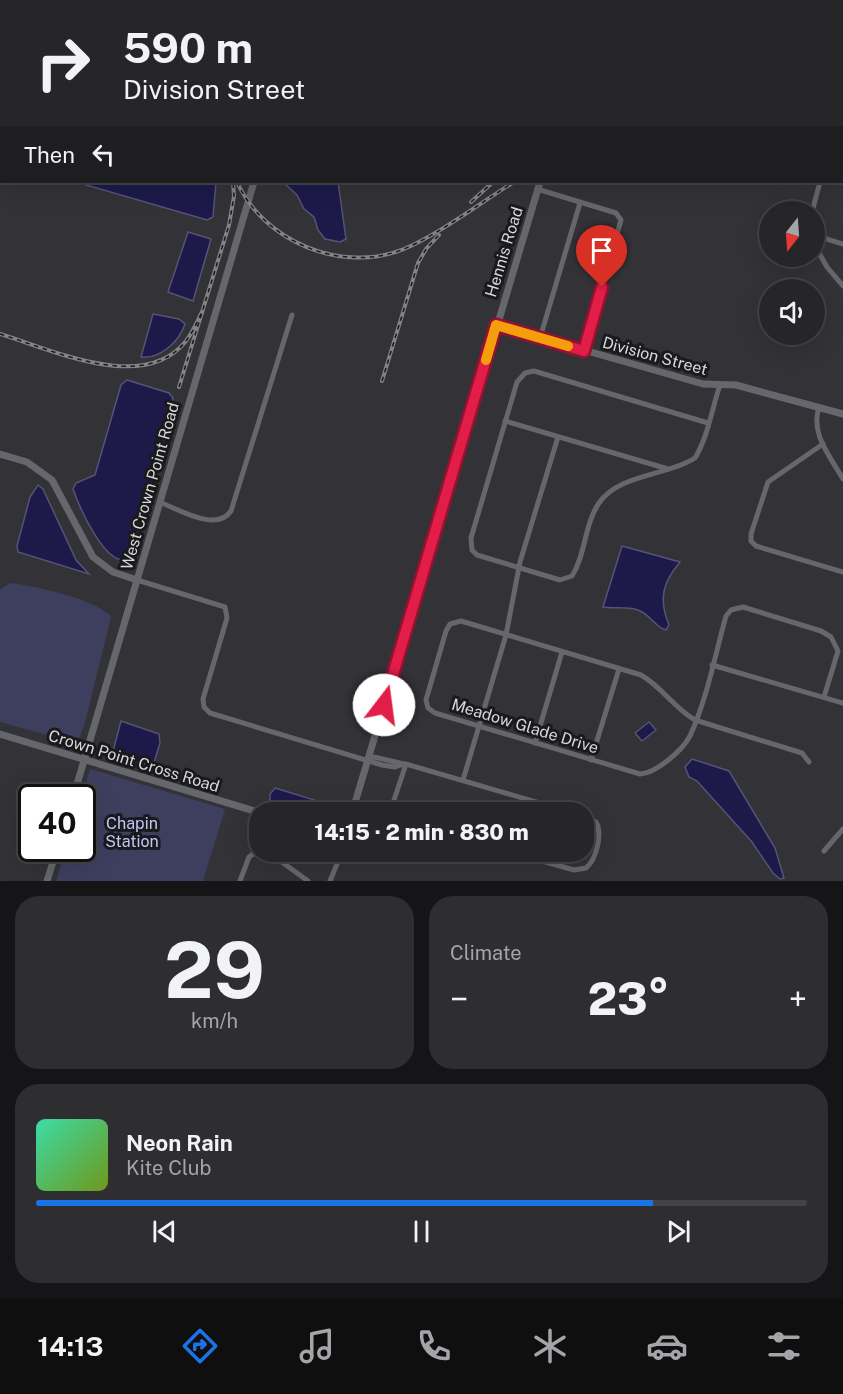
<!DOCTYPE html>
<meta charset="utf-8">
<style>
body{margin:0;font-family:"Public Sans",sans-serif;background:#2e2e31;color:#f1f3f6;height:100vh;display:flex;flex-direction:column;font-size:22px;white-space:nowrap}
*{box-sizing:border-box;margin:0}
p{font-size:20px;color:#a4a5a8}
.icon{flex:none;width:33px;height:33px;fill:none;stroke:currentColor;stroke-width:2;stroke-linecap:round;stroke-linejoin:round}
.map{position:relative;height:881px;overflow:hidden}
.panel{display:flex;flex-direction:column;gap:15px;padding:15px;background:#151517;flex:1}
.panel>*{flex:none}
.hud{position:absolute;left:0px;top:0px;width:843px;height:183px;box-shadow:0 6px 24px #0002,0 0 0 2px #424346;background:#262629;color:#f1f3f6;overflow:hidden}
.needle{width:39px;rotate:197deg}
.tools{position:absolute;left:759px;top:201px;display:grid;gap:12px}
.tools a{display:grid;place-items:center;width:66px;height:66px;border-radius:50%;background:#262629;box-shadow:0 6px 24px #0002,0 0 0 2px #424346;font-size:30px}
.speed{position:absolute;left:18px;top:784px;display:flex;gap:12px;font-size:30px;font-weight:700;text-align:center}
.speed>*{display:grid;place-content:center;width:78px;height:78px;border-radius:50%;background:#262629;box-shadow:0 6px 24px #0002,0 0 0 2px #424346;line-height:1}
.speed .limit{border:3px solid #111;border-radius:9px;background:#fff;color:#111}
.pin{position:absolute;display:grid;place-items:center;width:51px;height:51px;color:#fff;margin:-62px -26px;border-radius:50% 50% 50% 0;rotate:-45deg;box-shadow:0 0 6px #0007}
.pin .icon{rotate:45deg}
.me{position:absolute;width:66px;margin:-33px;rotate:15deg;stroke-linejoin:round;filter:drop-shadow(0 0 4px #0008)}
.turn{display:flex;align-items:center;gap:21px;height:126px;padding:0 24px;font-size:27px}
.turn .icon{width:78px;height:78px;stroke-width:2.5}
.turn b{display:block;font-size:42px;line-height:51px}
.then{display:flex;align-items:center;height:57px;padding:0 24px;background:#0003;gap:12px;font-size:22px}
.big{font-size:45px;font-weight:800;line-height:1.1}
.panel .tile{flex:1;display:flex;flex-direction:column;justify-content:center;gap:9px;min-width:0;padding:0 21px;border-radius:24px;background:#2e2e31}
.panel .dial{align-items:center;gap:0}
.dial b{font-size:78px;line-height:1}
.song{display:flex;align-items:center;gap:18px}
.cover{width:72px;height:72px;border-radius:9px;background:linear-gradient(135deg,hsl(160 70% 55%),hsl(80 70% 35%))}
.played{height:6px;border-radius:3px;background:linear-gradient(90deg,#1a73e8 80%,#424346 80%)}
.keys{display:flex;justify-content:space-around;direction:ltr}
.heat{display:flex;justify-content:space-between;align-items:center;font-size:33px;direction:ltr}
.panel .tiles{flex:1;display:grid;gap:15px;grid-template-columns:1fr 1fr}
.tile:last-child{grid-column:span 2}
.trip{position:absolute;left:249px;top:802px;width:345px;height:60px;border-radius:24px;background:#262629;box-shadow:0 6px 24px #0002,0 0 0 2px #424346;font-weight:800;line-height:60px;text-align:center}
.tabs{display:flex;height:96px;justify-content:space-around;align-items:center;background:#0f0f10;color:#a4a5a8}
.tabs .icon{width:42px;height:42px}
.tabs .on{color:#1a73e8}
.tabs b{font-size:27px;color:#f1f3f6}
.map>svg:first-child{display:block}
</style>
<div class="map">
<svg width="843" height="881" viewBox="0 0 843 881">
<rect width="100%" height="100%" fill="#323237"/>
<g fill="#3e3f5f">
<path d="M10,583C32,585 99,600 111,617L85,723L77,743L0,722V590Z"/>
<path d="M90,769L225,809L203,881H56L66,849H82L81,798Z"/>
</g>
<g fill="#1d1a4a" stroke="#555376" stroke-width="1.5">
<path d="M76,182H216L213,217L207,220Z"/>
<path d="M283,182H338L346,239L340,242L325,239L318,230L314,217L304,209L297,195Z"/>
<path d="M188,232L211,239L193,301L168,292Z"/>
<path d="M153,314L179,319L185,324C179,342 160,359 141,357Z"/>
<path d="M127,380L169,393L173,398L130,558C107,572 79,506 73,489L76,483L95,475L121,385Z"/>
<path d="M38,485L43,489L76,560L89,574L18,552L17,546L30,497Z"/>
<path d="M622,546L680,562C663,582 658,599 669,625L666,630C656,628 650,614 638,610C626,606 614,609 603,607Z"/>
<path d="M121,721L159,734L160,743L153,766L112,755Z"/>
<path d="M649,722L656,730L642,741L635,733Z"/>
<path d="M692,759L729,771L775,848L784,878L780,879L773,873L752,842L697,781L689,777L685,767Z"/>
<path d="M275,788L337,807L340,813H299L270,804V794Z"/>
</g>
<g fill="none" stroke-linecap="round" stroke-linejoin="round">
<g stroke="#66676c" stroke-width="5">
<path d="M594,2L595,0"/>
<path d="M842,180H843"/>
<path d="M537,189L616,213L621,220L584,351"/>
<path d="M812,212L820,182"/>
<path d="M814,235L843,244"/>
<path d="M814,244L827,267L843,286"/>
<path d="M540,338L580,203"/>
<path d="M819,407C810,434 830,456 843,479"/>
<path d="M505,421L668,469"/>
<path d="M708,423L534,371L525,373L517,382L471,538L472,550L477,555L560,580L572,576C586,554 584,525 599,503C619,474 667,476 695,458C708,437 712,408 720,385"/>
<path d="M823,444L768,482L751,534V541L756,546L843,572"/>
<path d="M159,502C179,509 216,533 231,511L292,315"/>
<path d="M137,580L225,607L227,618L203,699L204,707L210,713L382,765L395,767L404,764"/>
<path d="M712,665L843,703"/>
<path d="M535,743L562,652"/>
<path d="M368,759L374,757L404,764"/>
<path d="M591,760L619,669"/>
<path d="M809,762L802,753L695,720C674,708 662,687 641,675L461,621L450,624L446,631L426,700L428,708L435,713L640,774C656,773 682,751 690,736C707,699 715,655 726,616L731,610L743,607L821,631L831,637L838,651L824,697"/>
<path d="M463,780L506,635L520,562L558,437"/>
<path d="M395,813L393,803L406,764L574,813"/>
<path d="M824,851L843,829"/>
<path d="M268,852L308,881"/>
<path d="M511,852L574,870L586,868C596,860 603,834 596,822L584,816"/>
<path d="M240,881L249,857L260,849"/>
<path d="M330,881L342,852"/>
</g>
<g stroke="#66676c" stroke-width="7">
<path d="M309,2V0"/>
<path d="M496,325L703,384L736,385L843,414"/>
<path d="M0,454L27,462L52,480L93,557L113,572L137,580"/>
<path d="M0,734L261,813"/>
<path d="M73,798L254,182"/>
<path d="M352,813L540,182"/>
<path d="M47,881L57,849"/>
</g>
<g stroke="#7372bc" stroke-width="8">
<path d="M726,2L742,0"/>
<path d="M821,2L837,0"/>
<path d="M0,58H2"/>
<path d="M0,69H2"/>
</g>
<defs>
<g id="rail">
<path d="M210,0V2"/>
<path d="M237,182C264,242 342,274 404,249C441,233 480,203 514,182"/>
<path d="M471,202L493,182"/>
<path d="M0,334C53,350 144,394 186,341C193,332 197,322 202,312"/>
<path d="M382,381L418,263L426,249L439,235"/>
<path d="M179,387L229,225L234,196L233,182"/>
</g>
</defs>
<use href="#rail" stroke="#838387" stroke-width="4"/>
<use href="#rail" stroke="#1a1a1c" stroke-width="1.5" stroke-dasharray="4.5" stroke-linecap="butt"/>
</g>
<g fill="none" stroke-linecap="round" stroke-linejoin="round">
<defs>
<path id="route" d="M384,705L496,325L584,351L602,287"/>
</defs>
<use href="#route" stroke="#92132f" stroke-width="15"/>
<use href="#route" stroke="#e11d48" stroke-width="10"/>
<path stroke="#f59e0b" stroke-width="10" d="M486,360L496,325L568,346"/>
</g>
<g text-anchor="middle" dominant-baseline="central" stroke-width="6" stroke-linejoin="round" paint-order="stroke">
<g font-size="16" fill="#d8d8db" stroke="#1a1a1c">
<text transform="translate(504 252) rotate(-73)">Hennis Road</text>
<text transform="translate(655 356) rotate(15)">Division Street</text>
<text transform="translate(150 486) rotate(-74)">West Crown Point Road</text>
<text transform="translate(525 726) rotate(17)">Meadow Glade Drive</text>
<text transform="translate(134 761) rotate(17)">Crown Point Cross Road</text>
</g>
<g font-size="16" fill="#c2c6f8" stroke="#1a1a1c">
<text x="132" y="823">Chapin<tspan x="132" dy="18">Station</tspan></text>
</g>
</g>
</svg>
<div class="tools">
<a><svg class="needle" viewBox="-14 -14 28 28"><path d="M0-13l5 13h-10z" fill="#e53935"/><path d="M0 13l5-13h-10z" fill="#a4a5a8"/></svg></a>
<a><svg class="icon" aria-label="sound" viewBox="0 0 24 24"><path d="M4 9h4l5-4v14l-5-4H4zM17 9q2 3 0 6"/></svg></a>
</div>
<div class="speed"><div class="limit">40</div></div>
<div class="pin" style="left:602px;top:287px;background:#d93025"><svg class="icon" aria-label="arrive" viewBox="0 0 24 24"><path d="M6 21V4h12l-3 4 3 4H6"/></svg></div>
<svg class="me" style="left:384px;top:705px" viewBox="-20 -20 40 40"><circle r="19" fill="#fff"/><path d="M0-13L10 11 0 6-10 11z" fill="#e11d48"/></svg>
<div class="trip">14:15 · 2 min · 830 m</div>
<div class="hud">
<div class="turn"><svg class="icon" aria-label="right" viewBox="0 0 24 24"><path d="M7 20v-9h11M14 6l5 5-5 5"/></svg><div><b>590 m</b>Division Street</div></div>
<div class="then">Then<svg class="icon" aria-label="left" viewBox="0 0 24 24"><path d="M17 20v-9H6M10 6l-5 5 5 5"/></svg></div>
</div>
</div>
<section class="panel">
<div class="tiles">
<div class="tile dial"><b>29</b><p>km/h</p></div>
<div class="tile"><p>Climate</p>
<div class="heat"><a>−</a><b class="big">23°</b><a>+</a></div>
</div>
<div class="tile">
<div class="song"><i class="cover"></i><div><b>Neon Rain</b><p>Kite Club</p></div></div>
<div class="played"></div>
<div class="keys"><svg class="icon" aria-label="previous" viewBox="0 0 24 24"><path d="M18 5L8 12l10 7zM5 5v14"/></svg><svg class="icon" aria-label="pause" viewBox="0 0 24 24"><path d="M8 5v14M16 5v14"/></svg><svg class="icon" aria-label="next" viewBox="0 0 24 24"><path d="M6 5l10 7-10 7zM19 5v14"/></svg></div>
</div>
</div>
</section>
<nav class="tabs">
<b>14:13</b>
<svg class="icon on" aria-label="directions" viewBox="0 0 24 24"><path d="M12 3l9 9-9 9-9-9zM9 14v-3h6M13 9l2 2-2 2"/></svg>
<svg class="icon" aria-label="music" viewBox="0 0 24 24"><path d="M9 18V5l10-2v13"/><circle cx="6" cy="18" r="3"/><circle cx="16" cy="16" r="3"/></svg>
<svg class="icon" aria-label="phone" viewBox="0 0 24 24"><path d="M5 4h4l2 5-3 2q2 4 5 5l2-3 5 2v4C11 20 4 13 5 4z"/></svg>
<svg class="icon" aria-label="climate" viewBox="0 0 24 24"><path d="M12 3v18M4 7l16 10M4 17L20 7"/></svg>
<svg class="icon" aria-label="car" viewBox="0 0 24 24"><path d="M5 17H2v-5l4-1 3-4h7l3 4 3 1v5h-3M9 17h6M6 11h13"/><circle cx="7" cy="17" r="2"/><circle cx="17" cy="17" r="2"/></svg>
<svg class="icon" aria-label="filters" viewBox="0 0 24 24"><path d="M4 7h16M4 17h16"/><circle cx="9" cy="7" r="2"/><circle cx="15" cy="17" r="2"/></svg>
</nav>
